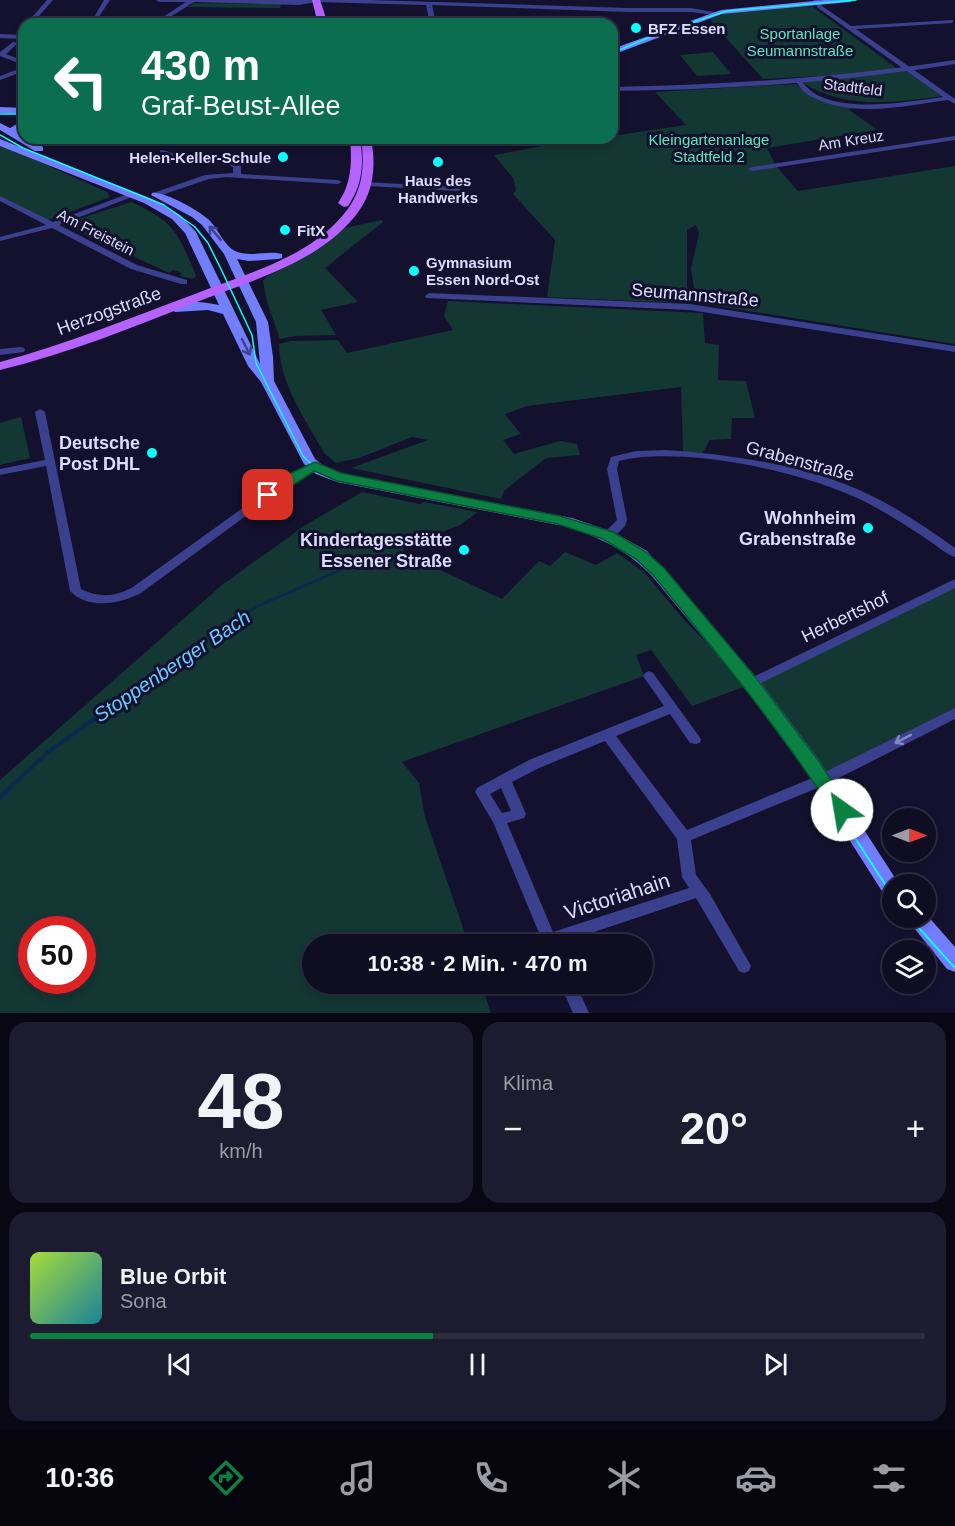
<!DOCTYPE html>
<html lang="de">
<meta charset="utf-8">
<style>
body{margin:0;font-family:Helvetica,sans-serif;background:#1c1b2f;color:#f1f3f6;height:100vh;display:flex;flex-direction:column;font-size:22px;white-space:nowrap}
*{box-sizing:border-box;margin:0}
p{font-size:20px;color:#9b9ca5}
.icon{flex:none;width:33px;height:33px;fill:none;stroke:currentColor;stroke-width:2;stroke-linecap:round;stroke-linejoin:round}
.map{position:relative;height:1013px;overflow:hidden}
.sheet{display:flex;flex-direction:column;gap:9px;padding:9px;background:#080713;flex:1}
.sheet>*{flex:none}
.guide{position:absolute;left:18px;top:18px;width:600px;height:126px;border-radius:18px;box-shadow:0 3px 9px #0003,0 0 0 2px #2e2d40;background:#0b6e4f;color:#fff;overflow:hidden}
.needle{width:39px;rotate:90deg}
.buttons{position:absolute;left:882px;top:808px;display:grid;gap:12px}
.buttons a{display:grid;place-items:center;width:54px;height:54px;border-radius:50%;background:#0e0d22;box-shadow:0 3px 9px #0003,0 0 0 2px #2e2d40;font-size:30px}
.speed{position:absolute;left:18px;top:916px;display:flex;gap:12px;font-size:30px;font-weight:700;text-align:center}
.speed>*{display:grid;place-content:center;width:78px;height:78px;border-radius:50%;background:#0e0d22;box-shadow:0 3px 9px #0003,0 0 0 2px #2e2d40;line-height:1}
.speed .limit{border:9px solid #d22;background:#fff;color:#111}
.pin{position:absolute;display:grid;place-items:center;width:51px;height:51px;color:#fff;margin:-26px;border-radius:12px;box-shadow:0 3px 9px #0006}
.me{position:absolute;width:66px;margin:-33px;rotate:328deg;stroke-linejoin:round;filter:drop-shadow(0 0 4px #0008)}
.turn{display:flex;align-items:center;gap:21px;height:126px;padding:0 24px;font-size:27px}
.turn .icon{width:78px;height:78px;stroke-width:2.5}
.turn b{display:block;font-size:42px;line-height:51px}
.big{font-size:45px;font-weight:600;line-height:1.1}
.sheet .tile{flex:1;display:flex;flex-direction:column;justify-content:center;gap:9px;min-width:0;padding:0 21px;border-radius:18px;background:#1c1b2f}
.sheet .dial{align-items:center;gap:0}
.dial b{font-size:78px;line-height:1}
.song{display:flex;align-items:center;gap:18px}
.cover{width:72px;height:72px;border-radius:9px;background:linear-gradient(135deg,hsl(80 70% 55%),hsl(190 70% 35%))}
.played{height:6px;border-radius:3px;background:linear-gradient(90deg,#0b8043 45%,#2e2d40 45%)}
.keys{display:flex;justify-content:space-around;direction:ltr}
.heat{display:flex;justify-content:space-between;align-items:center;font-size:33px;direction:ltr}
.sheet .tiles{flex:1;display:grid;gap:9px;grid-template-columns:1fr 1fr}
.tile:last-child{grid-column:span 2}
.trip{position:absolute;left:302px;top:934px;width:351px;height:60px;border-radius:30px;background:#0e0d22;box-shadow:0 3px 9px #0003,0 0 0 2px #2e2d40;font-weight:600;line-height:60px;text-align:center}
.tab-bar{display:flex;height:96px;justify-content:space-around;align-items:center;background:#06050e;color:#9b9ca5}
.tab-bar .icon{width:42px;height:42px}
.tab-bar .selected{color:#0b8043}
.tab-bar b{font-size:27px;color:#f1f3f6}
.map>svg:first-child{display:block}
</style>
<div class="map">
<svg width="955" height="1013" viewBox="0 0 955 1013">
<rect width="100%" height="100%" fill="#13112d"/>
<g fill="#133732" fill-rule="evenodd">
<path d="M194,3L281,4L280,8L188,7Z"/>
<path d="M811,7H813L898,69L877,73L763,79L710,20C730,7 786,6 811,7Z"/>
<path d="M713,52L731,74L697,76L680,55Z"/>
<path d="M907,71L942,96C893,103 843,110 800,81Z"/>
<path d="M796,84C818,102 844,104 872,107L848,109L877,130L767,148L776,166L798,191L955,166V344L699,303L696,301L691,269L699,233L696,225L687,230V297L681,303L547,297L555,240L513,194L516,190L513,178L494,155L558,143L612,138V136L686,125L655,92Z"/>
<path d="M0,144L107,192L110,197L46,221L0,197Z"/>
<path d="M131,202C171,220 178,231 194,271L196,276L193,279L180,276L182,273L173,270L169,273L63,224Z"/>
<path d="M382,220L383,222L325,268L358,302L321,310L336,335L296,336L280,339L267,302L263,281L266,277L319,249L344,228Z"/>
<path d="M448,301L703,313L705,343L719,345L718,380L746,381L755,418H732L731,439L710,440L702,454L683,453L681,387L527,406L505,414L521,434L503,440L514,454L560,441L577,444L580,455L546,458L504,491L501,499L351,468L428,440L412,437L359,458L336,463L324,453C306,420 279,383 279,344L291,341L338,340L347,353L453,330L444,316Z"/>
<path d="M21,417L30,458L0,465V423Z"/>
<path d="M362,492L420,504L424,502L478,512L460,525L404,547V553L502,599L539,561L550,566L565,552L596,565L617,553L644,572L685,621L749,685L692,706L651,650L636,655L644,676L402,762L419,783L425,817L469,945H312V984H481L491,1013H0V780L222,585L304,526ZM32,930H82V981H32Z"/>
<path d="M955,583V708L827,774L758,681Z"/>
</g>
<g fill="none" stroke-linecap="round" stroke-linejoin="round">
<path stroke="#09294d" stroke-width="3" d="M179,659L235,619L258,606L361,561"/>
<path stroke="#09294d" stroke-width="4" d="M0,797L48,752L181,657"/>
<g fill="#3a408d" fill-rule="evenodd">
<path d="M47,0H53L32,24H26Z"/>
<path d="M104,0H110L94,24H90Z"/>
<path d="M156,0H369L628,8H691L719,13L716,15L691,12H628L432,5L436,24H430L426,5L316,2L299,5L194,2L167,19L154,24H145L163,17L186,2H159Z"/>
<path d="M813,0H819L822,6L851,26L953,20V22L951,23L856,29L955,99V104L948,100C905,106 853,118 812,97C805,94 800,87 795,81V79H799C804,84 810,91 817,95C852,112 905,102 943,97L818,8Z"/>
<path d="M0,34L24,35V39L0,38Z"/>
<path d="M13,42L18,43L6,54L24,61V65L0,56V52Z"/>
<path d="M24,67V71L0,80V76Z"/>
<path d="M955,136V140L752,171L748,169L752,167Z"/>
<path d="M160,150C167,150 172,154 179,155C200,159 223,151 241,166V174L338,180L342,182L338,184L226,177L209,179L156,197L152,195L153,193L205,175L233,173V167C211,154 185,165 160,154Z"/>
<path d="M364,182L458,187L462,189L458,191L367,186L363,184Z"/>
<path d="M130,193L137,195L59,225L137,265L187,280V284H181L131,269L52,228L0,241V237L46,225L0,201V196L53,222Z"/>
<path d="M429,293L690,304L955,346V352L690,310L426,298L425,296Z"/>
<path d="M21,347L24,348L25,350L24,352L0,355V349Z"/>
<path d="M40,409L45,412L81,589C100,598 115,597 133,587L287,476L311,464H319L320,466L295,480L141,593C121,604 88,610 70,591L46,466L0,475V469L45,460L35,412Z"/>
<path d="M665,450C727,454 799,464 857,489C892,504 924,526 955,548V557C945,554 936,545 928,540C910,528 892,516 873,506C813,473 686,445 619,461L617,469L627,520L625,526L612,539H604L603,536L604,533L617,520L607,469L611,457L636,451Z"/>
<path d="M955,579V588L755,686L751,688L747,686L745,683L747,680Z"/>
<path d="M649,671L653,673L701,739L700,743L695,744L690,743L670,714L616,736L687,830L817,776L955,708V719L827,784L691,840L696,875L710,894L751,966L749,971L744,973L739,971L696,898L558,944V945H544L493,822L475,792L477,788L529,760L664,706L643,676L645,673ZM605,741L677,839L682,877L689,888L553,932L507,823L524,818L526,814L512,782L539,768ZM501,788L511,811L502,813L490,794Z"/>
<path d="M560,984H576L589,1013H573Z"/>
</g>
<path fill="#3a408d" fill-rule="evenodd" d="M955,60V64C842,82 727,90 612,91V87C727,85 842,77 955,60Z"/>
<g fill="#737eff" fill-rule="evenodd">
<path d="M824,0H854L850,2L722,14L612,55V49L721,10Z"/>
<path d="M0,107L24,108V114L0,113Z"/>
<path d="M24,120V127L17,132L43,147V151H35L0,130V123L10,128Z"/>
<path d="M0,139L152,199L180,215L196,232L260,364L256,322L224,254L202,225L192,217L151,195L152,193C164,191 202,212 211,222C218,230 225,246 235,251C250,258 267,250 282,254V258L278,259L249,261L237,259L268,322L273,357L274,381L315,459L326,468L340,473L572,518L613,532L647,551L757,678L819,760L899,884L892,885V899L885,896L805,770L745,688L652,576C627,550 602,539 569,527L337,482L316,474L304,464L261,382L248,366L223,314L208,310L175,312L169,308C180,299 206,302 219,305L185,233L172,219L144,203L0,146Z"/>
<path d="M926,914L955,947V972L947,969L906,918H926Z"/>
</g>
<g fill="#b563ff" fill-rule="evenodd">
<path d="M312,0H320L328,24H318Z"/>
<path d="M350,138H360C364,164 363,184 348,206L344,207L338,203C352,183 352,162 350,138Z"/>
<path d="M361,138H371C377,170 373,198 350,222C312,264 253,280 202,300C136,326 70,353 0,370V362C67,344 130,318 195,294C245,274 308,258 343,215C363,192 365,167 361,138Z"/>
</g>
<g stroke="#08fffe" stroke-width="1.5">
<path d="M612,53L660,33L727,11L856,0"/>
<path d="M0,114H24"/>
<path d="M0,135L23,148L164,205L195,227L208,243L221,269L252,335L256,363L303,456L319,472L339,479L571,524L617,545L657,574L724,659"/>
</g>
<g stroke="#08fffe" stroke-width="2">
<path d="M723,657L804,759L892,895"/>
<path d="M910,918L955,968"/>
</g>
</g>
<defs><path id="oneway-shaft" d="M-6 0H5M1.5-3L5.5 0L1.5 3" fill="none" stroke-width="1.6" stroke-linecap="round" stroke-linejoin="round" transform="scale(1.5)"/></defs>
<g stroke="#3e428c">
<use href="#oneway-shaft" transform="translate(215 233) rotate(-130)"/>
<use href="#oneway-shaft" transform="translate(246 347) rotate(63)"/>
</g>
<use stroke="#8386c0" href="#oneway-shaft" transform="translate(903 739) rotate(153)"/>
<path fill="#0b8043" stroke="#07532c" stroke-width="1.5" d="M315,462L341,473L560,516L613,532L646,552L664,568L757,679L818,760L848,805L850,810L848,815L842,817L835,815C781,730 717,653 653,575L636,559L603,539L558,524L337,481L315,471C303,477 274,501 263,498L261,495L263,492L287,475Z"/>
<g fill="#08fffe" stroke="#13112d" stroke-width="2">
<circle cx="636" cy="28" r="6"/>
<circle cx="283" cy="157" r="6"/>
<circle cx="438" cy="162" r="6"/>
<circle cx="285" cy="230" r="6"/>
<circle cx="414" cy="271" r="6"/>
<circle cx="152" cy="453" r="6"/>
<circle cx="868" cy="528" r="6"/>
<circle cx="464" cy="550" r="6"/>
</g>
<g text-anchor="middle" dominant-baseline="central" stroke-width="6" stroke-linejoin="round" paint-order="stroke">
<g font-size="15" font-weight="bold" fill="#dddcff" stroke="#13112d" text-anchor="start">
<text x="648" y="28">BFZ Essen</text>
<text x="271" y="157" text-anchor="end">Helen-Keller-Schule</text>
<text x="438" y="180" text-anchor="middle">Haus des<tspan x="438" dy="17">Handwerks</tspan></text>
<text x="297" y="230">FitX</text>
<text x="426" y="262">Gymnasium<tspan x="426" dy="17">Essen Nord-Ost</tspan></text>
</g>
<g font-size="15" fill="#62e5b7" stroke="#13112d">
<text x="800" y="33">Sportanlage<tspan x="800" dy="17">Seumannstraße</tspan></text>
<text x="709" y="139">Kleingartenanlage<tspan x="709" dy="17">Stadtfeld 2</tspan></text>
</g>
<g font-size="15" fill="#dddcff" stroke="#13112d">
<text transform="translate(853 87) rotate(7)">Stadtfeld</text>
<text transform="translate(851 140) rotate(-9)">Am Kreuz</text>
<text transform="translate(96 232) rotate(27)">Am Freistein</text>
</g>
<g font-size="18" fill="#dddcff" stroke="#13112d">
<text transform="translate(695 295) rotate(5)">Seumannstraße</text>
<text transform="translate(109 311) rotate(-20)">Herzogstraße</text>
<text transform="translate(800 461) rotate(15)">Grabenstraße</text>
<text transform="translate(845 617) rotate(-26)">Herbertshof</text>
</g>
<g font-size="18" font-weight="bold" fill="#dddcff" stroke="#13112d" text-anchor="end">
<text x="140" y="443">Deutsche<tspan x="140" dy="21">Post DHL</tspan></text>
<text x="856" y="518">Wohnheim<tspan x="856" dy="21">Grabenstraße</tspan></text>
<text x="452" y="540">Kindertagesstätte<tspan x="452" dy="21">Essener Straße</tspan></text>
</g>
<g font-size="20" font-style="italic" fill="#6acaff" stroke="#13112d">
<text transform="translate(172 666) rotate(-34)">Stoppenberger Bach</text>
</g>
<g font-size="21" fill="#dddcff" stroke="#13112d">
<text transform="translate(617 896) rotate(-18)">Victoriahain</text>
</g>
</g>
</svg>
<div class="buttons">
<a><svg class="needle" viewBox="-14 -14 28 28"><path d="M0-13l5 13h-10z" fill="#e53935"/><path d="M0 13l5-13h-10z" fill="#9b9ca5"/></svg></a>
<a><svg class="icon" aria-label="search" viewBox="0 0 24 24"><circle cx="10" cy="10" r="6"/><path d="M15 15l6 6"/></svg></a>
<a><svg class="icon" aria-label="layers" viewBox="0 0 24 24"><path d="M12 4l9 5-9 5-9-5zM3 14l9 5 9-5"/></svg></a>
</div>
<div class="speed"><div class="limit">50</div></div>
<div class="pin" style="left:268px;top:495px;background:#d93025"><svg class="icon" aria-label="arrive" viewBox="0 0 24 24"><path d="M6 21V4h12l-3 4 3 4H6"/></svg></div>
<svg class="me" style="left:842px;top:810px" viewBox="-20 -20 40 40"><circle r="19" fill="#fff"/><path d="M0-13L10 11 0 6-10 11z" fill="#0b8043"/></svg>
<div class="trip">10:38 · 2 Min. · 470 m</div>
<div class="guide">
<div class="turn"><svg class="icon" aria-label="left" viewBox="0 0 24 24"><path d="M17 20v-9H6M10 6l-5 5 5 5"/></svg><div><b>430 m</b>Graf-Beust-Allee</div></div>
</div>
</div>
<section class="sheet">
<div class="tiles">
<div class="tile dial"><b>48</b><p>km/h</p></div>
<div class="tile"><p>Klima</p>
<div class="heat"><a>−</a><b class="big">20°</b><a>+</a></div>
</div>
<div class="tile">
<div class="song"><i class="cover"></i><div><b>Blue Orbit</b><p>Sona</p></div></div>
<div class="played"></div>
<div class="keys"><svg class="icon" aria-label="previous" viewBox="0 0 24 24"><path d="M18 5L8 12l10 7zM5 5v14"/></svg><svg class="icon" aria-label="pause" viewBox="0 0 24 24"><path d="M8 5v14M16 5v14"/></svg><svg class="icon" aria-label="next" viewBox="0 0 24 24"><path d="M6 5l10 7-10 7zM19 5v14"/></svg></div>
</div>
</div>
</section>
<nav class="tab-bar">
<b>10:36</b>
<svg class="icon selected" aria-label="directions" viewBox="0 0 24 24"><path d="M12 3l9 9-9 9-9-9zM9 14v-3h6M13 9l2 2-2 2"/></svg>
<svg class="icon" aria-label="music" viewBox="0 0 24 24"><path d="M9 18V5l10-2v13"/><circle cx="6" cy="18" r="3"/><circle cx="16" cy="16" r="3"/></svg>
<svg class="icon" aria-label="phone" viewBox="0 0 24 24"><path d="M5 4h4l2 5-3 2q2 4 5 5l2-3 5 2v4C11 20 4 13 5 4z"/></svg>
<svg class="icon" aria-label="climate" viewBox="0 0 24 24"><path d="M12 3v18M4 7l16 10M4 17L20 7"/></svg>
<svg class="icon" aria-label="car" viewBox="0 0 24 24"><path d="M5 17H2v-5l4-1 3-4h7l3 4 3 1v5h-3M9 17h6M6 11h13"/><circle cx="7" cy="17" r="2"/><circle cx="17" cy="17" r="2"/></svg>
<svg class="icon" aria-label="filters" viewBox="0 0 24 24"><path d="M4 7h16M4 17h16"/><circle cx="9" cy="7" r="2"/><circle cx="15" cy="17" r="2"/></svg>
</nav>
